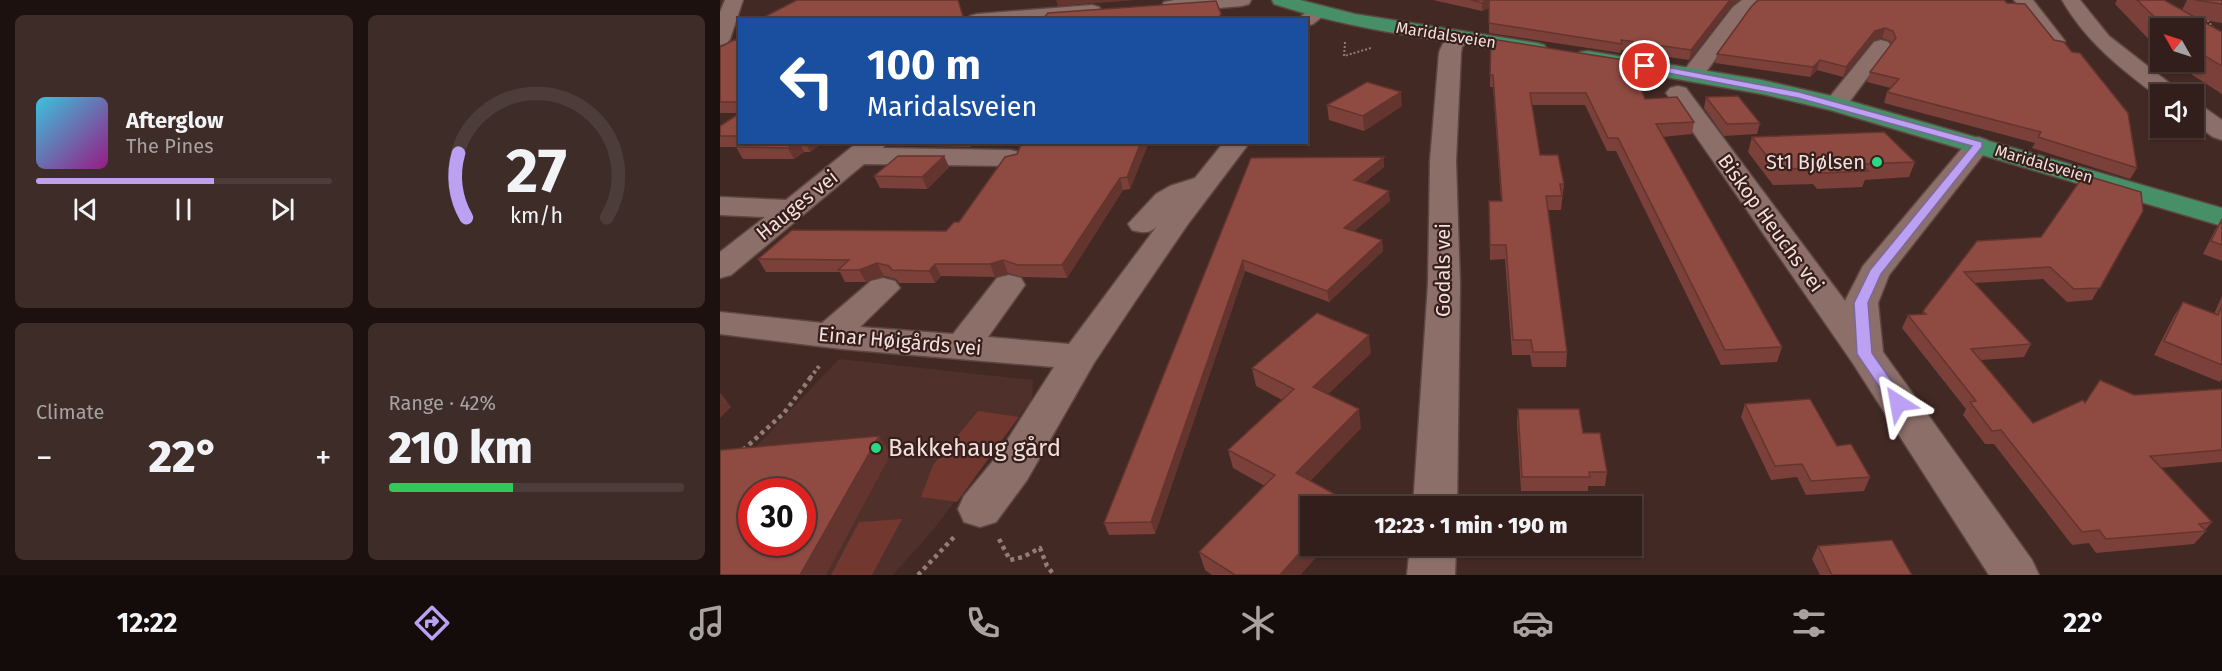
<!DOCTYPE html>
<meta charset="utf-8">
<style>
body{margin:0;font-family:"Fira Sans",sans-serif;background:#3d2c28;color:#f1f3f6;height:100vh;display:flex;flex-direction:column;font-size:22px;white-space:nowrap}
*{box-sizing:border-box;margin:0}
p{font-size:20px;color:#a8a2a3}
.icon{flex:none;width:33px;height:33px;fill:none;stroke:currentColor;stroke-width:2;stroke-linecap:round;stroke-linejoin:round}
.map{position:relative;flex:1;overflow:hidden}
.drawer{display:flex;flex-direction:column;gap:15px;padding:15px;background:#1c110f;width:720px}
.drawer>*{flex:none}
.hud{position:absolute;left:18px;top:18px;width:570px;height:126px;border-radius:0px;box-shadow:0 2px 4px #0004,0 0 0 2px #4d3d3a;background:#1a4fa0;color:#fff;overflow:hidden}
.needle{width:39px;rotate:309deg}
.fabs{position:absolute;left:1430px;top:18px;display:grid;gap:12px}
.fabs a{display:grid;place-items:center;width:54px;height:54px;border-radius:0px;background:#321f1b;box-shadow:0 2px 4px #0004,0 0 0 2px #4d3d3a;font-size:30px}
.speed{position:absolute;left:18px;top:478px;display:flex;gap:12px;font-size:30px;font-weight:700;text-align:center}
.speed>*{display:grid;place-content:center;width:78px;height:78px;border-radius:50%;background:#321f1b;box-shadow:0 2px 4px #0004,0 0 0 2px #4d3d3a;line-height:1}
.speed .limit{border:9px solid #d22;background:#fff;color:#111}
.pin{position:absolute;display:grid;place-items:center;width:51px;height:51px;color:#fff;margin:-26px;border:3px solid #fff;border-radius:50%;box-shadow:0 2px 6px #0007}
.me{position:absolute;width:66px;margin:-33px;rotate:326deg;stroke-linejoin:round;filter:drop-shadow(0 0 4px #0008)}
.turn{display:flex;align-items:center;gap:21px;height:126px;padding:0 30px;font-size:27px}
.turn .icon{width:78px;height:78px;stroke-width:2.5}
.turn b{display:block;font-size:42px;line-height:51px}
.big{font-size:45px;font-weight:800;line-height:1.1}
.drawer .widget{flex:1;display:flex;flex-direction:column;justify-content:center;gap:9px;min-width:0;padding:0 21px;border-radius:9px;background:#3d2c28}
.drawer .dial{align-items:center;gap:0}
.dial svg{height:156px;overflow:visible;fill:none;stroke:#4d3d3a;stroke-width:7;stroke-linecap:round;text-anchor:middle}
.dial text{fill:#f1f3f6;stroke:none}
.song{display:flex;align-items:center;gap:18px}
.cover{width:72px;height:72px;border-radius:9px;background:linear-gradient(135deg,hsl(190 70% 55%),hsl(310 70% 35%))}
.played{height:6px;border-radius:3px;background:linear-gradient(90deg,#bca0f2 60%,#4d3d3a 60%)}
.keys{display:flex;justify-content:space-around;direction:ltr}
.heat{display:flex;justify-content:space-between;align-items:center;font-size:33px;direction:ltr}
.charge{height:9px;border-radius:4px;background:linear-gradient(90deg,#34c759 42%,#4d3d3a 0)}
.drawer .tiles{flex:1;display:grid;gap:15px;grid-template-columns:repeat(2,1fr)}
.trip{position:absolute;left:580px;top:496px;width:342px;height:60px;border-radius:0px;background:#321f1b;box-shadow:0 2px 4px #0004,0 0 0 2px #4d3d3a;font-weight:800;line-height:60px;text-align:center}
.dock{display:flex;height:96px;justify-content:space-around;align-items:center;background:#140c0b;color:#a8a2a3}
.dock .icon{width:42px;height:42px}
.dock .active{color:#bca0f2}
.dock b{font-size:27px;color:#f1f3f6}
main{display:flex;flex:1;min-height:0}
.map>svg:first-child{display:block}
</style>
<main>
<section class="drawer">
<div class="tiles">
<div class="widget">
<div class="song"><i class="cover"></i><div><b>Afterglow</b><p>The Pines</p></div></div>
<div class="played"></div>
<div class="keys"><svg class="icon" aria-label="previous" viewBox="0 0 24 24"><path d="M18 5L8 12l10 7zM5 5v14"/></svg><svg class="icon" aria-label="pause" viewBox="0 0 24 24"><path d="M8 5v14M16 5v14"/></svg><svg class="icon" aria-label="next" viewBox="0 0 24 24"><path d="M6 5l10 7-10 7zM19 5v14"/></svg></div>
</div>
<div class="widget dial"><svg viewBox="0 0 100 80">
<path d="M14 69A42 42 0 1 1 86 69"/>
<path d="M14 69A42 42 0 0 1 10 36" stroke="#bca0f2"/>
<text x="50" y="56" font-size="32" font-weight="700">27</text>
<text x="50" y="72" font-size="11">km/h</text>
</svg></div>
<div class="widget"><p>Climate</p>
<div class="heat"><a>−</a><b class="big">22°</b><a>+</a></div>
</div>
<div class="widget"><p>Range · 42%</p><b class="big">210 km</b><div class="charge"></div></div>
</div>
</section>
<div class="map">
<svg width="1502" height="575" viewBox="0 0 1502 575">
<rect width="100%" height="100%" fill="#422924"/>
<path fill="#50302b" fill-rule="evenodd" d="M119,359L313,380L312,399L213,530L173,575H0L16,468ZM32,492H82V543H32Z"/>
<g fill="#72372e">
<path d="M258,411L299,417L237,502L201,497L213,465Z"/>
<path d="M182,519L152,575H111L139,522Z"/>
</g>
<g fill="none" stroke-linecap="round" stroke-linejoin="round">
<defs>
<g id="minor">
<path d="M5,0H23L10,39L7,43L0,45V12Z"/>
<path d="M455,0H531L529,4L522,6L451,12L444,10L442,6L444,2Z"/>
<path d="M1022,0H1042L1027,15L981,79L973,81L965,79L962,74L965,69L1013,7Z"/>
<path d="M1294,0H1313L1345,41L1342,45L1335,47L1328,45Z"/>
<path d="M1342,0H1360L1389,36L1457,89L1460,94H1440V98C1402,70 1366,42 1342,0Z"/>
<path d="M372,5L379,7L382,11L379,15L337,20H248L250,16L257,14Z"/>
<path d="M598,6L605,8L608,12L593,24L586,26V20H577L591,8Z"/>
<path d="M741,31L748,33L751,37L742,47L741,53L736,161L740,284L737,507H693L708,284L710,161L719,53C723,41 729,34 741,31Z"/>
<path d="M1161,40L1168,42L1171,46L1124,109L1116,111L1108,109L1104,104L1108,99L1154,42Z"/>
<path d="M958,86L966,88L1125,301L1143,266L1249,140L1258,137L1267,140L1271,145L1267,150L1169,275L1158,303L1163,352L1312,560L1319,575H1269L1132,362L946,93L950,88Z"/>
<path d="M1473,104L1482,106L1502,120V140L1493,137L1473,122Z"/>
<path d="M138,142H167L163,148L290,150L299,152L303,158L299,164L290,166L144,164L11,275L0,278V252L45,217L0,215V197L66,200Z"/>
<path d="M504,142H530L468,224L414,303L374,363L307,480L276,522L260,527L244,522L238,509L244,496L277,456L334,367L122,349L0,334V312L102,323L151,281L163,278L175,281L180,288L140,327L233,334L277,278L289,275L301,278L305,285L268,337L349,344L437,226C430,234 422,233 412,230L408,224L436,194L450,186L475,178Z"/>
<path d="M690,546H736L735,575H687Z"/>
</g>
<g id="major">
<path d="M552,0H580L635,14L817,43L824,45L827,49L824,53L817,55C729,41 639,32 554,4Z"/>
<path d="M868,51L1042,80L1116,97L1502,208V226L1110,110L1042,94L860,62L857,57L860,52Z"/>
</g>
</defs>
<use href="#minor" stroke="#5c4743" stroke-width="3"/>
<use href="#major" stroke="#5c4743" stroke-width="3"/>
<g stroke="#917c78" stroke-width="2" stroke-dasharray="2 2" stroke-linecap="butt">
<path d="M1485,17L1495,30"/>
<path d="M625,42L624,56L651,48"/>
</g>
<path stroke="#917c78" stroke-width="4" stroke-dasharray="3 3" stroke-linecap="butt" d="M90,378L100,365"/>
<g stroke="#917c78" stroke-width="4.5" stroke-dasharray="4 4" stroke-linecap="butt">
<path d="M23,450L64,413L91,377"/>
<path d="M279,539L290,560L303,557L320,548L327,566L334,575"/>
<path d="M198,575L236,535"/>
</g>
<use href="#minor" fill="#8d6f6a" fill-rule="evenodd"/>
<use href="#major" fill="#478f66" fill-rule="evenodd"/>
</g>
<g fill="#7b4039">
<path d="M713,0H1019L1012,5L969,60L901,50V53L769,33V8L762,11Z"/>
<path d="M1284,0L1417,168L1410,179L1312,148L1315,143L1164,103L1167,92L1171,88L1147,82L1150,72L1171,44L1170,41L1162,38L1152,41L1123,77L1097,70L1090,77L995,63L997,54Z"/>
<path d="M1397,0H1444L1462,10L1467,0H1502V23L1478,19L1502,32V94L1452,62H1473V28H1440V51L1395,4Z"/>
<path d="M771,39L925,99L974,122L972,134L942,137L1062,347L1057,362L1001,365L896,151H887L865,105H812L820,155L844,184L841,210H828L847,352L846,367H812L810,355H792L785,259L770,260L769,201H781L773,87H770Z"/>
<path d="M20,40V142H104L90,152H84L74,159H23L16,147H0V126L19,113H0V47Z"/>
<path d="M986,97L1040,123L1037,134L1004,136L984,108Z"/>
<path d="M607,105L682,106L644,131L609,120Z"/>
<path d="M1032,137L1195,162L1189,177L1145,180L1142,187L1097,189L1093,184L1053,185L1028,152Z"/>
<path d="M205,142H255L250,147L206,146Z"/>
<path d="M298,142H429L410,189L403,190L347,278L303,277L288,273L275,277L221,276L215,283H179L176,279L164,276L146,282H125L120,272H46L38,259L226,231L239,222L297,154L300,148Z"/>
<path d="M224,156L229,167L207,189L160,188L154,176Z"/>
<path d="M664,157V167L644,183L670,201L634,231L662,240L663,251L609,302L525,271L435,534L389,535L384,523L531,158Z"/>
<path d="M1423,211L1372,300L1347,302L1323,279L1255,283L1311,344L1304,357L1261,360L1313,423L1365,403L1414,395L1502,389V462L1440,468L1492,522L1485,530L1486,531L1474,544L1376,553L1369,543L1352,545L1274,444H1265L1243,415L1246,409L1182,328L1188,315L1202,314L1257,241L1321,237Z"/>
<path d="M1502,219V261L1483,254L1495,230Z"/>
<path d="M1502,296V379L1500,382L1434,355L1454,316L1463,302L1494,314Z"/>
<path d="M651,353L608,394L641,428L590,481L627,501L628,507H591V546H606L580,575H492L485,570L479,552L545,486L513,468L508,450L562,400L536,386L532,368Z"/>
<path d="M1025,404L1150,477L1144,491L1086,495L1077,477L1051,480L1021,417Z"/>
<path d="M798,409L863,433L887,472L885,486H868V491H801L797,423Z"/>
<path d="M1098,546L1192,575H1100L1092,559Z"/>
</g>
<g fill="#64342e">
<path d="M336,0H416L338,6Z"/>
<path d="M767,0H769V8L762,11V3Z"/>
<path d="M1010,0H1019L1012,5L969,60L971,50Z"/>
<path d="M1165,28L1162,38L1152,41L1123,77L1126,67L1155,31Z"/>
<path d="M1100,60L1097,70L1090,77L1093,67Z"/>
<path d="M681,92L682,106L644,131L643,116Z"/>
<path d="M76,142H79L84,152L74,159L68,148Z"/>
<path d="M85,142H104L90,152Z"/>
<path d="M248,142H255L250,147Z"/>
<path d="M421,142H429L410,189L407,177Z"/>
<path d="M224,156L229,167L207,189L202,177Z"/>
<path d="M664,157V167L635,190L634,180Z"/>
<path d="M400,178L403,190L347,278L342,265Z"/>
<path d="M669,191L670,201L626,238L624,228Z"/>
<path d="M662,240L663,251L609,302L607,291Z"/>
<path d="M283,260L288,273L275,277L270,264Z"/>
<path d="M523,260L525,271L435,534L431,522Z"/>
<path d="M157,263L164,276L146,282L139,270Z"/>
<path d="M215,264L221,276L215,283L209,271Z"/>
<path d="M649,335L651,353L596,406L593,387Z"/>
<path d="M1,393L11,407L0,418V394Z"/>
<path d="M639,409L641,428L580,492L576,473Z"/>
<path d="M159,436L171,454L106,575H80Z"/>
<path d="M627,501L628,507H621Z"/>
<path d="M591,540V546H606L580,575H560Z"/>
</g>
<g fill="#8f4b42" stroke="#64342e" stroke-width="1.5" fill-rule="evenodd">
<path d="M77,0H238L244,20H45L46,16Z"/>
<path d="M751,0H767L762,3Z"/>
<path d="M769,0H1010L971,50L901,40L902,44L769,23Z"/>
<path d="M1038,0H1284L1287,3L1305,4L1334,40L1344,42L1352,52L1360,53L1408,113L1417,168L1318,137L1321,132L1167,92L1179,79L1150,72L1176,38L1173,31L1165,28L1155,31L1126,67L1100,60L1093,67L997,54L1031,7Z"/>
<path d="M1417,0H1444L1502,32V66L1473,49V28H1446Z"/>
<path d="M1475,0H1502V4Z"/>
<path d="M496,1L501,14L497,20H322L328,13Z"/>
<path d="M771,39L910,61L925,99L957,97L974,122L936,124L1062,347L1005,350L898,138H888L866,93H810L820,155H838L844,184H840L842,196H826L847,352H813L811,340H793L786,245H770L769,201H782L773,75H770Z"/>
<path d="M14,40H20V102H0V47Z"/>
<path d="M647,82L681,92L643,116L607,105Z"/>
<path d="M1018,96L1040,123L1007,124L986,97Z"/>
<path d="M20,113V136H0V126Z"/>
<path d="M1164,132L1195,162L1142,164L1148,171L1102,173L1097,168L1057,169L1032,137Z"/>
<path d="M23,142H76L68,148L16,147Z"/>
<path d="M299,142H421L407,177L400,178L342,265H298L283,260L270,264H215L209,271L172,270L169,266L157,263L139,270H118L129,260L38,259L72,230L226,231L234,222H239L285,157L297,154L301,145Z"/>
<path d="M178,156H224L202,177L154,176Z"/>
<path d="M664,157L634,180L669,191L624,228L662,240L607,291L523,260L431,522L384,523L531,158Z"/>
<path d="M1364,175L1421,192L1423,211L1380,288L1354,289L1330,267L1244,272L1311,344L1251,349L1313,423L1363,400L1365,403L1380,380L1414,395L1502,389V450L1430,456L1492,522L1479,524L1486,531L1386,539L1379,530L1362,532L1281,430L1272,431L1250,402L1256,401L1188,315L1206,314L1203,311L1257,241L1321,237Z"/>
<path d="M1502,219V245L1491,241Z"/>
<path d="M1463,302L1498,315L1502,305V365L1444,341Z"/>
<path d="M597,313L649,335L593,387L639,409L576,473L627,501L621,507H591V540L560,575H515L479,552L555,475L508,450L574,389L532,368Z"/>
<path d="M1090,399L1117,446L1131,444L1150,477L1091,481L1082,464L1055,466L1025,404Z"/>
<path d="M798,409H859L863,433H880L887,472H869L870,477H802Z"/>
<path d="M159,436L80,575H0V452L1,450ZM32,492H82V543H32Z"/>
<path d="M1172,540L1192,575H1112L1098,546Z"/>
</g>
<path fill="#bca0f2" stroke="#7a689d" stroke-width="1.5" d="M925,63L1079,92L1262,142V147L1161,274L1148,303L1152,353L1184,399L1186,403L1184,407H1173L1137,354L1134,303L1150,270L1252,146L1078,98L922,68V64Z"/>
<g fill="#29d885" stroke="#381f1b" stroke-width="2">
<circle cx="1157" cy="162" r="6"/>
<circle cx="156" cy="448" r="6"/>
</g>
<g text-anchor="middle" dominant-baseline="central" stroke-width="4.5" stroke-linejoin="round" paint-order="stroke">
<g font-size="16" fill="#f1e0dd" stroke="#381f1b">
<text transform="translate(726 35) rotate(9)">Maridalsveien</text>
<text transform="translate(1324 164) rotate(16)">Maridalsveien</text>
</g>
<g font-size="20" fill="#f1e0dd" stroke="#381f1b" text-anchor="end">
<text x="1145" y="162">St1 Bjølsen</text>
</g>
<g font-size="20" fill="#f1e0dd" stroke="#381f1b">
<text transform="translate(77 205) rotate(-39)">Hauges vei</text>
<text transform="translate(1051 223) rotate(54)">Biskop Heuchs vei</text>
<text transform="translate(723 270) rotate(-90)">Godals vei</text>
<text transform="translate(180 341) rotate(5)">Einar Høigårds vei</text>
</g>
<g font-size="24" fill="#f1e0dd" stroke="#381f1b" text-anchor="start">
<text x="168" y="448">Bakkehaug gård</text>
</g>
</g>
</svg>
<div class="fabs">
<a><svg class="needle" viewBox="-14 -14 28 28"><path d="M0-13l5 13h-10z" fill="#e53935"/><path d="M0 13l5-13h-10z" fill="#a8a2a3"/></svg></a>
<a><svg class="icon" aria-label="sound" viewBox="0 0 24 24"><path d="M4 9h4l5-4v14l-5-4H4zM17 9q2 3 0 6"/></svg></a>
</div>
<div class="speed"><div class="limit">30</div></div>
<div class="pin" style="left:925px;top:66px;background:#d93025"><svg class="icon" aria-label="arrive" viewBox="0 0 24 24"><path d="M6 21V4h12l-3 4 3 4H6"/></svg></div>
<svg class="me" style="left:1178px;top:403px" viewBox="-20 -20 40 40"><path d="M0-17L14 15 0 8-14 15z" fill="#bca0f2" stroke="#fff" stroke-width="4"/></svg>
<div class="trip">12:23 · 1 min · 190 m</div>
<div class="hud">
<div class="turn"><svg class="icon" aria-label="left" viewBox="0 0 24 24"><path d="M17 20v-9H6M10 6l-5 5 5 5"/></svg><div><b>100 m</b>Maridalsveien</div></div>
</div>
</div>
</main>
<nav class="dock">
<b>12:22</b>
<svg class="icon active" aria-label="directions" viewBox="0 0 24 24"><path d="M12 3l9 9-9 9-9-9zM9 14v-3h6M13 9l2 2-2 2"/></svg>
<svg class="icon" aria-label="music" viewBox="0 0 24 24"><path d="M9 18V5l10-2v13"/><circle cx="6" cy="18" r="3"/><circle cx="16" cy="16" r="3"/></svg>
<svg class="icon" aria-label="phone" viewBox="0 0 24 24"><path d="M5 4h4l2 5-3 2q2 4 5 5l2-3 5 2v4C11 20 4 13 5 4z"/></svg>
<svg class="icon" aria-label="climate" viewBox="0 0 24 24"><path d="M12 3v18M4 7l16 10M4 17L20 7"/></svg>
<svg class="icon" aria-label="car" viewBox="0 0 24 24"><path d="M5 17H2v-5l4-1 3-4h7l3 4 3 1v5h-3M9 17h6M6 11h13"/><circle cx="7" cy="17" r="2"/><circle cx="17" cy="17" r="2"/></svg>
<svg class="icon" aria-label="filters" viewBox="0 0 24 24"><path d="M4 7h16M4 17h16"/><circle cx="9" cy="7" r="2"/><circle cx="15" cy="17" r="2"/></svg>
<b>22°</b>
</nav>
